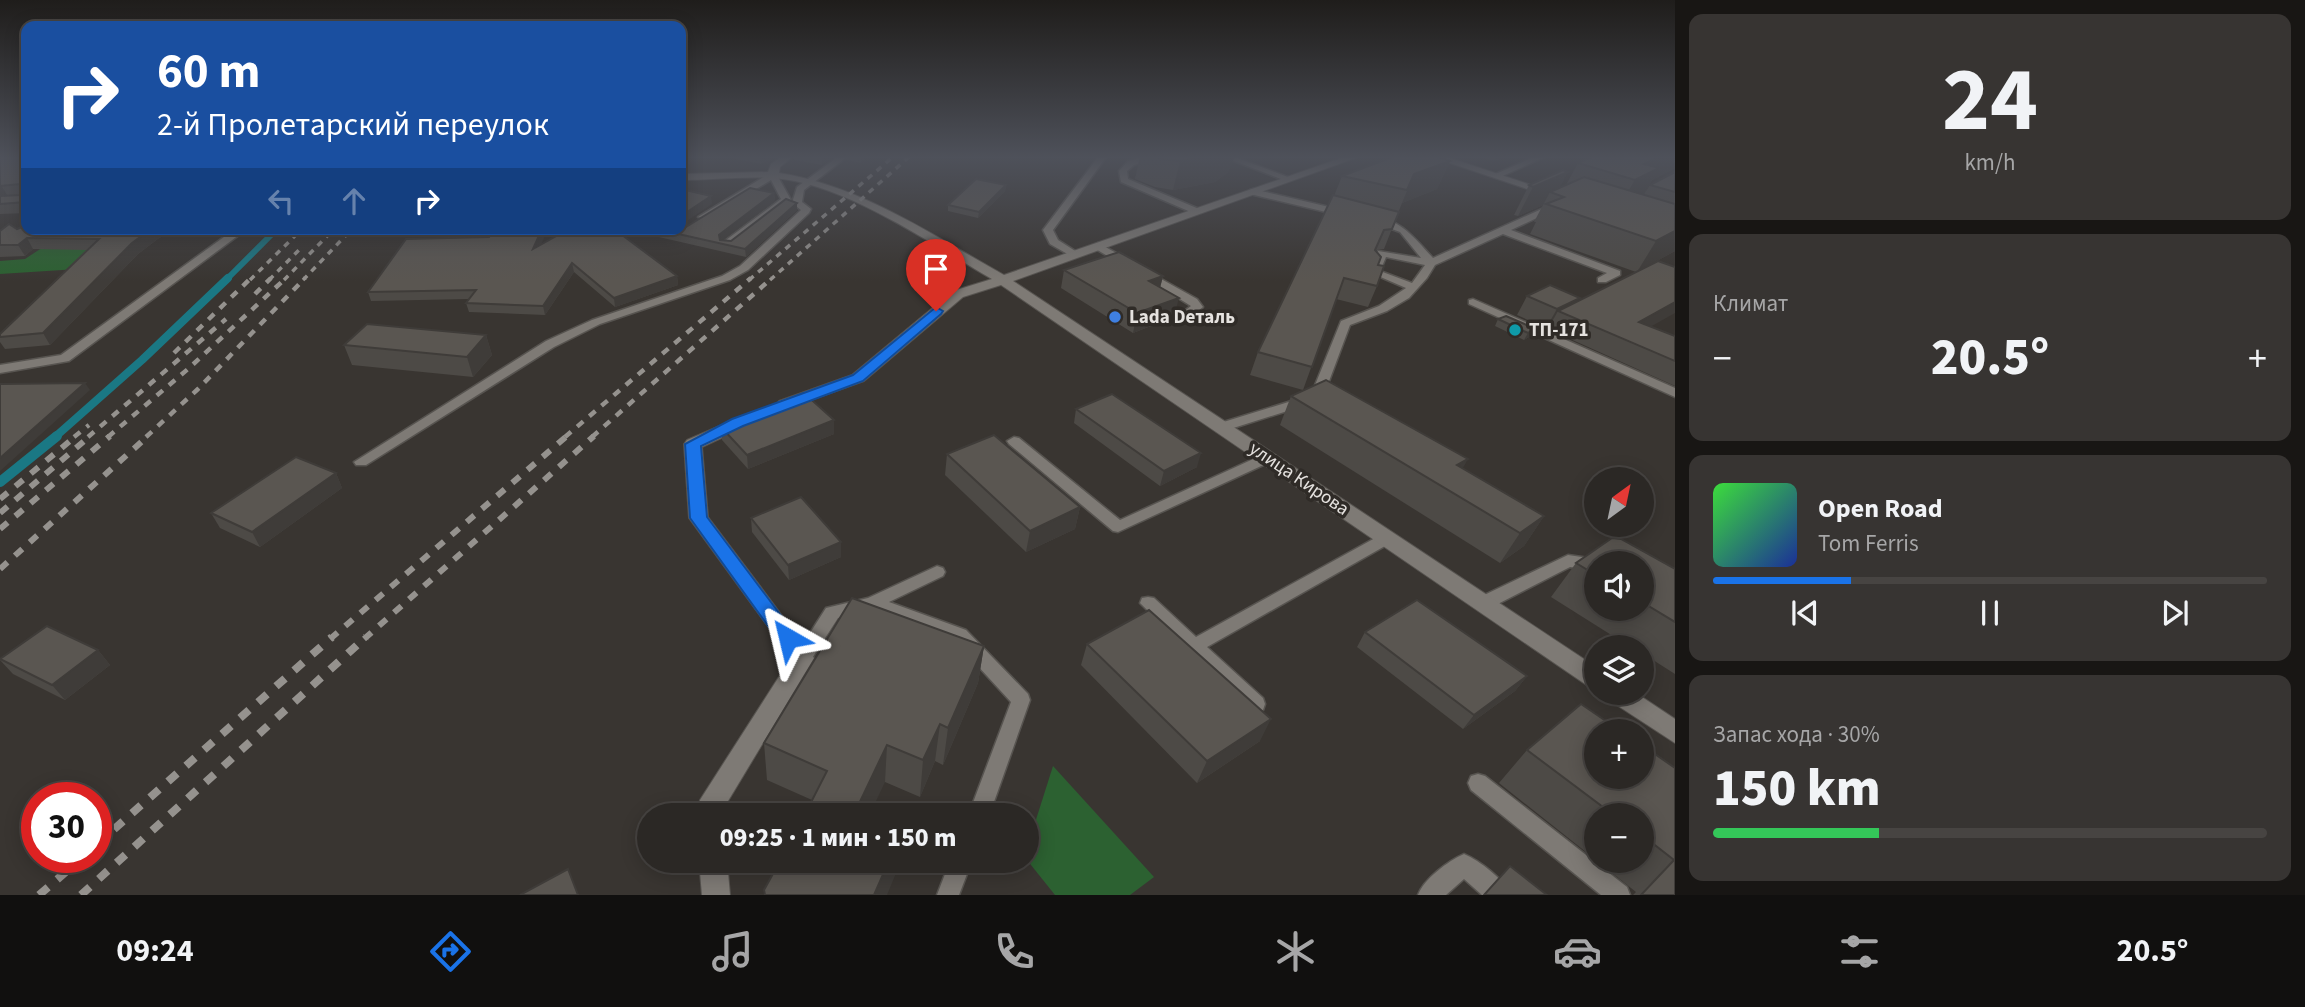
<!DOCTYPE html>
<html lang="ru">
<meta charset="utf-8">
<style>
body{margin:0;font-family:"Source Sans 3",sans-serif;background:#373432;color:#f1f3f6;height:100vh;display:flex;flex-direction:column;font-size:26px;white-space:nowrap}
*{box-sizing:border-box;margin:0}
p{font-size:23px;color:#a6a6a7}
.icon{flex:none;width:38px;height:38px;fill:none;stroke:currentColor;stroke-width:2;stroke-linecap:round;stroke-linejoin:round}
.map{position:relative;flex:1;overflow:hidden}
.side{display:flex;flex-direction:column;gap:14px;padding:14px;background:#181614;width:630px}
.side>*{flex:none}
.top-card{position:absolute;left:21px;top:21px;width:665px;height:214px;border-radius:14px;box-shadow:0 4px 18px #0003,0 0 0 2px #474442;background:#1a4fa0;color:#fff;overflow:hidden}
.needle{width:46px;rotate:33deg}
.buttons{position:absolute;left:1584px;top:467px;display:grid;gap:14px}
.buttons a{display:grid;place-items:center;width:70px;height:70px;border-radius:50%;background:#2b2825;box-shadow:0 4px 18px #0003,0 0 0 2px #474442;font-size:35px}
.speed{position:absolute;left:21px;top:782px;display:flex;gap:14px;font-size:35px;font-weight:700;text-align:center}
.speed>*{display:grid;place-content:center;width:91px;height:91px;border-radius:50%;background:#2b2825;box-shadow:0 4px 18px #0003,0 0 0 2px #474442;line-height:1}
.speed .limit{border:10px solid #d22;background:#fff;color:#111}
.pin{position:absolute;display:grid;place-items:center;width:60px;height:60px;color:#fff;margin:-72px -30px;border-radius:50% 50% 50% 0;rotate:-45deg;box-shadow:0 0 7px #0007}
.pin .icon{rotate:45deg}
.me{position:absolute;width:77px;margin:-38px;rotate:323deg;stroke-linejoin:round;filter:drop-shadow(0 0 5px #0008)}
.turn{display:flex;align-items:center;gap:24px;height:147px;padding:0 21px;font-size:32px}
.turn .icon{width:91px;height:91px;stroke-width:2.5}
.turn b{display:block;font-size:49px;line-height:60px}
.lanes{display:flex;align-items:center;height:66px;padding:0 21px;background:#0003;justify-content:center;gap:35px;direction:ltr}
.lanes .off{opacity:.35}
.big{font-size:52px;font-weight:800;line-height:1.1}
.side .widget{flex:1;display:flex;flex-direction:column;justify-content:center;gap:10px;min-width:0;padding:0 24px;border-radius:14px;background:#373432}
.side .dial{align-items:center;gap:0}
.dial b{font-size:91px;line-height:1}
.song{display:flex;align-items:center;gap:21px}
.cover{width:84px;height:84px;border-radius:10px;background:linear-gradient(135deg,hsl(120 70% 55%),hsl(230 70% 35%))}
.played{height:7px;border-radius:4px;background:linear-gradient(90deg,#1a73e8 25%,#474442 25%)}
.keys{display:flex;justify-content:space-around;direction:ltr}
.heat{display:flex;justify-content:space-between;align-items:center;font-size:38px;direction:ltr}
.charge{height:10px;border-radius:5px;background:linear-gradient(90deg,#34c759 30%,#474442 0)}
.trip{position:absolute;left:637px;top:803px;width:402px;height:70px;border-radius:35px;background:#2b2825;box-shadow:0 4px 18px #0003,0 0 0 2px #474442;font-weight:800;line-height:70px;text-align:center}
.tab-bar{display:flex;height:112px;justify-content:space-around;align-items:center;background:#11100f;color:#a6a6a7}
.tab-bar .icon{width:49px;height:49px}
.tab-bar .active{color:#1a73e8}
.tab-bar b{font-size:32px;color:#f1f3f6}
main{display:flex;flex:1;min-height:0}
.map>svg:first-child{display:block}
</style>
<main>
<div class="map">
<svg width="1675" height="895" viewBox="0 0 1675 895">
<rect width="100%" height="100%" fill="#393531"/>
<g fill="#2c6131">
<path d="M114,229L78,269L0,274V261L25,259L63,234Z"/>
<path d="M1053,766L1154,877L1130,895H1055L1027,860V848Z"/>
</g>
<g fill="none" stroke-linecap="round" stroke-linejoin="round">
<path stroke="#1a7884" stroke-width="6" d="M226,280L277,229"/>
<path stroke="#1a7884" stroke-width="8" d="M55,437L142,360L228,278"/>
<path stroke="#1a7884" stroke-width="10" d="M0,482L57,436"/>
<defs>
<g id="service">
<path d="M839,156H848L804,190L802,202L811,209L809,213L748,270L730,280L600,324L554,347L366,465H356L354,462L546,341L592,320L722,276L740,266L801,210L792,203L797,187Z"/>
<path d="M1099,156H1107L1053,230L1058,240L1080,254L1075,257L1071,256L1050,244L1043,230Z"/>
<path d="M1149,156H1162L1134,165L1127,171L1128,179L1199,209V213H1193L1121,182L1119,171L1128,161Z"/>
<path d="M1221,156H1232L1293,179L1286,181Z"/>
<path d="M1536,156H1547L1498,178L1491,176Z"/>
<path d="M770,173H776L791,200L730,247H722V243L781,199L771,180L706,219L698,217Z"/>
<path d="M1253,189L1346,211L1348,213L1343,216L1250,194V190Z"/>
<path d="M1555,203L1560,206L1558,208L1511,230L1620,271V275L1606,282H1598V278L1607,273L1503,234L1435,265L1427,278L1409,298L1387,311L1350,325L1322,400L1227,430L1222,431L1215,427L1217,424L1311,395L1341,321L1379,306L1406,288L1369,272L1378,251L1421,258L1400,232L1373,222V218C1400,217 1416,240 1433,258ZM1386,257L1425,265L1412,283L1380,271Z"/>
<path d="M235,229H247L69,361L0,373V365L61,355Z"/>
<path d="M1098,243L1131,261L1132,263L1127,266L1123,265L1094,248L1093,246Z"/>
<path d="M1145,270L1197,299L1203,307L1186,320H1178V316L1191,306L1141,275L1140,273Z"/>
<path d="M1473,299L1675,388V397L1469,304V300Z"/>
<path d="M1014,437L1019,438L1120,520L1262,455H1272L1274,458L1272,461L1118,532L1113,531L1009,444L1007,441Z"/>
<path d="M1386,532L1392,534L1394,538L1392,542L1207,647L1263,698L1265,704L1263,710L1256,712L1249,710L1140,603L1142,598L1148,597L1154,598L1196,637Z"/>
<path d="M1568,555L1602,560L1604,564H1596V570L1570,567L1490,608L1484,609L1478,608L1476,603L1478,598Z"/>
<path d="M937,566L943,568L945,572L943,576L889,602L966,630L1028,694L1030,700L989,816H968L1011,702L954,640L871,610L838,618L809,663L803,665L797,663L794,658L826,608L868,598Z"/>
<path d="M1478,774L1485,776L1627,887L1630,895H1601L1471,790L1468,783L1471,776Z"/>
<path d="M1464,854C1480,861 1504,879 1510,895H1482L1464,879L1446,895H1418C1424,879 1448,861 1464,854Z"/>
<path d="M950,861H972L959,895H937Z"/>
</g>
<g id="minor">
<path d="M782,156H794L780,167L779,173C862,186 932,235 1004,275L1347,156H1361L1013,281L1596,667V689L1588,686L1001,285L963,297L864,381L791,407H779L777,404L779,401L852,375L953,291L992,279C929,243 845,183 773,178C742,176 711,180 681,180V174L768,172L771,164Z"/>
<path d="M1429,156H1444L1555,193L1545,195Z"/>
<path d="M743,416L751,421L749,425L702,447L708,517L814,658L722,811L723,816H697L700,800L791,658L689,518L684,444L687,440Z"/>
<path d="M1605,693H1636L1675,719V743L1609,700Z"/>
<path d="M699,861H727L730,895H702Z"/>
</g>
</defs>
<use href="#service" stroke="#575450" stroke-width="3"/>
<use href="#minor" stroke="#575450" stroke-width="2"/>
<use href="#service" fill="#7e7a75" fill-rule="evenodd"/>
<use href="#minor" fill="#7e7a75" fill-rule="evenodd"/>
<g stroke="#95928e" stroke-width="3.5" stroke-dasharray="6 6" stroke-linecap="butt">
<path d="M250,280L302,229"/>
<path d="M269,280L300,249"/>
<path d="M284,280L334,229"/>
<path d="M303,280L352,229"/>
<path d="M749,280L894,156"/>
<path d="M770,280L910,156"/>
</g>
<g stroke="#95928e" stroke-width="4.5" stroke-dasharray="8 8" stroke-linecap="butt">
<path d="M255,294L271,278"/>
<path d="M174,353L251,278"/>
<path d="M74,437L89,425"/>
<path d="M88,437L226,319"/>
<path d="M108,437L188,369L286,278"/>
<path d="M146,437L198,389L305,278"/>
<path d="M565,437L751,278"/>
<path d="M592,437L772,278"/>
</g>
<g stroke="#95928e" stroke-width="6" stroke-dasharray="10 10" stroke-linecap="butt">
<path d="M0,499L76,436"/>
<path d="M0,513L90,436"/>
<path d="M0,529L110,436"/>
<path d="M0,569L148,436"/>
<path d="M330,639L567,436"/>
<path d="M364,639L594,436"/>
</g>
<g stroke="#95928e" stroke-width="8" stroke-dasharray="12 12" stroke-linecap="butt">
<path d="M96,845L332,637"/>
<path d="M39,895L82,858"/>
<path d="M81,895L366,637"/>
</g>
</g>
<g fill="#4d4a46" fill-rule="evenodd">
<path d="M0,156H26V224L22,216L26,213L0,214Z"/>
<path d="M722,156H777L761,164Z"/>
<path d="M794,156H835L822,165L794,160Z"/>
<path d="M847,156H869L861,163L847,160Z"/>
<path d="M1140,156H1235L1228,172L1215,182L1173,190L1155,187L1135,179Z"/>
<path d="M1250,156H1269L1259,159Z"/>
<path d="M1479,156H1508L1494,161Z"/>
<path d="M1450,161L1437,189L1402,203L1384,249L1376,250L1378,265L1377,286L1368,307L1336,299L1303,390L1250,375L1258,352L1334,196L1342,176Z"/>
<path d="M1578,163L1675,168L1652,180L1644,194L1650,185L1675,173V251L1653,263L1651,327L1675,336V386L1548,329L1549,327L1546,328L1517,315L1527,296L1580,298L1578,301L1636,272L1530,234L1536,222H1534L1543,205L1518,216L1514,215L1529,185L1560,188L1566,185Z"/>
<path d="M1006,185L1005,191L978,218L948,211V205Z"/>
<path d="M774,193L775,201L723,240L731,241L797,203V210L746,257L624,229H674L670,232L676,233Z"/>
<path d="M17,229H180L159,238L138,254L50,345L5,349L0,342V334L88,250L33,249L25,256L0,257V231Z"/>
<path d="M541,245L677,276L678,285L615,307L574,272L545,315L469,312L466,303L469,299L371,301L368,292Z"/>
<path d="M1064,270L1163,276L1160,288L1174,317L1133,333L1061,288Z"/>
<path d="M1498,319L1536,329L1532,335L1524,340L1495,326Z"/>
<path d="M486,335L492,355L473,377L352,365L344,345Z"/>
<path d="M1291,396L1544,516L1524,546L1500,563L1280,425Z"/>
<path d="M1076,409L1197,467L1160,486L1074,423Z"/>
<path d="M834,420V434L748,469L722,440L720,426Z"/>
<path d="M947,454L1080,507L1075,529L1026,552L945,475Z"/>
<path d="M336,473L342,488L260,547L220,528L211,513Z"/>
<path d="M751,518L841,557L789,580L752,532Z"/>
<path d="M1612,538L1621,539L1675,569V674L1642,653V648H1632L1551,597L1576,563ZM1596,564H1642V609H1596Z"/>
<path d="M1365,632L1527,676L1515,691L1463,729L1357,647Z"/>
<path d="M1087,644L1260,741L1197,783L1081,665Z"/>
<path d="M984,646L978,683L943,765L935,761L920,797L885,782L812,800L767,780L764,743Z"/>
<path d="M98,650L110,665L65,700L13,674L0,660Z"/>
<path d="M1527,750L1675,768V895H1633L1636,892L1597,861H1642V816H1596V860L1499,783Z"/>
</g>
<g fill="#3f3c39">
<path d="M760,156H777L761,164Z"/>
<path d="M822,156H835L822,165Z"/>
<path d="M861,156H869L861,163Z"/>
<path d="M1214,156H1235L1228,172L1215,182L1173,190L1180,161Z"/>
<path d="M1260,156H1269L1259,159Z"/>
<path d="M1497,156H1508L1494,161Z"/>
<path d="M1661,156H1675V168L1652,180L1642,197L1618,209L1644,164Z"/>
<path d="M1450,161L1437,189L1402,203L1414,174Z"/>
<path d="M1568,172L1556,195L1550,192L1543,205L1518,216L1533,187Z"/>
<path d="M1,185L7,195L0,201V186Z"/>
<path d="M1006,185L1005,191L978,218L979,212Z"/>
<path d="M774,193L775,201L719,243V235Z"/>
<path d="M711,196L712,204L681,225V216Z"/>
<path d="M797,203V210L746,257L745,249Z"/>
<path d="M151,229H180L159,238L138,254L50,345L43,333L132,243Z"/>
<path d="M542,229H548L535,258L533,249Z"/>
<path d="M1675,231V251L1637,272L1656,241Z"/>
<path d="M27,238L33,249L25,256L18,245Z"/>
<path d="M572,263L574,272L545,315L543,306Z"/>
<path d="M677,276L678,285L615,307L614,298Z"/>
<path d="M1163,276L1158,295L1149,281Z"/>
<path d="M1179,298L1174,317L1133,333L1137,313Z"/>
<path d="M1580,298L1569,316L1558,311L1549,327L1546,328L1557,309Z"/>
<path d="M1675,302V313L1627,340L1639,322Z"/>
<path d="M1536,329L1532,335L1524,340L1528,333Z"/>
<path d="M486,335L492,355L473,377L467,357Z"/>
<path d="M85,383L90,390L0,471V458Z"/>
<path d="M834,420V434L748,469L747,455Z"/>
<path d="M1201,453L1197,467L1160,486L1164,471Z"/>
<path d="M1468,459L1451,489L1457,465Z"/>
<path d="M336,473L342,488L260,547L252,532Z"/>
<path d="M1080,507L1075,529L1026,552L1030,531Z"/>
<path d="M1544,516L1524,546L1500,563L1520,533Z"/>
<path d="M841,542V557L789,580L788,565Z"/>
<path d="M984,646L978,683L943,765L948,728Z"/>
<path d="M98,650L110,665L65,700L52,685Z"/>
<path d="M1527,676L1515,691L1463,729L1474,715Z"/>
<path d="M1271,719L1260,741L1197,783L1207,761Z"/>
<path d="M940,724L935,761L920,797L923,760Z"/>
<path d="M887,745L885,782L869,816H856V810Z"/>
<path d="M889,861H899V866L887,895H874Z"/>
</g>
<g fill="#5a5651" stroke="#3f3c39" stroke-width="2">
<path d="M0,156H26V202L0,204V196L20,195L23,187L20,184L0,186Z"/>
<path d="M1152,156H1214L1180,161L1161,159Z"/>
<path d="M1395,156H1435L1450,161L1414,174L1407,190L1342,176Z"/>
<path d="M1594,156H1661L1644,164L1659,168L1635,180L1578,163Z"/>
<path d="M1563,170L1568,172L1533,187L1529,185Z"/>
<path d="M1675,172V192L1650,185Z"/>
<path d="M1584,177L1675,204V231L1656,241L1546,204L1564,197L1550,192Z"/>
<path d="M976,179L1006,185L979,212L948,205Z"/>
<path d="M750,188L774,193L719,235L720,240L731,241L786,199L797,203L745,249L656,229H664L665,231L676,233Z"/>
<path d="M681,189L711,196L681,216Z"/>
<path d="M1333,195L1399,212L1392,229L1384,230L1375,250L1381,257L1378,265L1384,266L1377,286L1344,278L1312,367L1258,352Z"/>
<path d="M9,224L17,229L26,225V229H151L132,243L43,333L0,337V334L99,239L27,238L18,245H0V231Z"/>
<path d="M493,229H542L533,249L560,234H590L597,229H614L677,276L614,298L572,263L543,306L466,303L476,290L368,292L406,239L489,237Z"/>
<path d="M1119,252L1163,276L1149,281L1179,298L1137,313L1064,270Z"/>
<path d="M1658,261L1675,267V302L1639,322L1675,336V361L1558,311Z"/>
<path d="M1550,285L1580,298L1557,309L1527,296Z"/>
<path d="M1506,316L1536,329L1528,333L1498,319Z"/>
<path d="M367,324L486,335L467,357L344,345Z"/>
<path d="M1326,380L1468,459L1457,465L1544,516L1520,533L1291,396Z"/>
<path d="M85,383L0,458V384Z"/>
<path d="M804,393L834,420L747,455L720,426Z"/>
<path d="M1112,394L1201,453L1164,471L1076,409Z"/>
<path d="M994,435L1080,507L1030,531L947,454Z"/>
<path d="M296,457L336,473L252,532L211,513Z"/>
<path d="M801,497L841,542L788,565L751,518Z"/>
<path d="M1612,538L1621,539L1675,569V622L1642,602V564H1596V575L1576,563Z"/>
<path d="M852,598L984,646L948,728L940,724L923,760L887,745L856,810L868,816H804L827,771L764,743Z"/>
<path d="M1417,600L1527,676L1474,715L1365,632Z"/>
<path d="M1149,610L1271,719L1207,761L1087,644Z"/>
<path d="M47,626L98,650L52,685L0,659Z"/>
<path d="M1581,704L1622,732H1596V777H1642V745L1675,768V895H1641L1674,860L1642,835V816H1615L1527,750Z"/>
<path d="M780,861H889L874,895H765L764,890Z"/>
<path d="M1510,866L1547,895H1484Z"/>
<path d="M568,869L578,895H520Z"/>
</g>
<linearGradient id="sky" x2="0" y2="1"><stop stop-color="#1f1d1b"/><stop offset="0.56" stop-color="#4e515a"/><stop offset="1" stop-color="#4e515a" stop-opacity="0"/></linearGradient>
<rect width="1675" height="281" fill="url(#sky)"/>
<path fill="#1a73e8" stroke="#114b97" stroke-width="2" d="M936,307L943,311L941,314L863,381L743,426L701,446L707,517L798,638L795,644L788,646L781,644L690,518L685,444L732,419L853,375Z"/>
<circle fill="#3f7fe0" stroke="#2f2b27" stroke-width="2.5" cx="1115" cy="317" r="7"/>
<circle fill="#0f9aa8" stroke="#2f2b27" stroke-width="2.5" cx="1515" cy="330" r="7"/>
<g text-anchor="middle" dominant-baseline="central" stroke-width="7" stroke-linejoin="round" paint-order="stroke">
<g font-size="19" font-weight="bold" fill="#e5e2df" stroke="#2f2b27" text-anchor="start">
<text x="1129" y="317">Lada Dеталь</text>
<text x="1529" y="330">ТП-171</text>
</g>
<g font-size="19" fill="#e5e2df" stroke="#2f2b27">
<text transform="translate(1299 479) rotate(34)">улица Кирова</text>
</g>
</g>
</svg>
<div class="buttons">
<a><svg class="needle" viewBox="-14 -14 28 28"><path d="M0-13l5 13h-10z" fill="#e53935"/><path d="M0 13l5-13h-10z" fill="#a6a6a7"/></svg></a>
<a><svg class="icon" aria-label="sound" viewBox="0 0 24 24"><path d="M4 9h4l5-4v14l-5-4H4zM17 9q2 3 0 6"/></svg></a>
<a><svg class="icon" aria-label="layers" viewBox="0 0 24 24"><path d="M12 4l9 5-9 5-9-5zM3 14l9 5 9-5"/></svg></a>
<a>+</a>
<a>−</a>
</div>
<div class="speed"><div class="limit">30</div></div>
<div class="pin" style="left:936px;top:311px;background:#d93025"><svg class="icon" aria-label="arrive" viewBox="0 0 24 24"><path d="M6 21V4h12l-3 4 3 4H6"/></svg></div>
<svg class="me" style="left:788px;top:638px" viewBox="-20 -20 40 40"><path d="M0-17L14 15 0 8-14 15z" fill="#1a73e8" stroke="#fff" stroke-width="4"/></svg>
<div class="trip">09:25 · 1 мин · 150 m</div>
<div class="top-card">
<div class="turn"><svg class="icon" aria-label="right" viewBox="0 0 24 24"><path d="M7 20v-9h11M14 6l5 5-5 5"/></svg><div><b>60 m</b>2-й Пролетарский переулок</div></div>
<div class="lanes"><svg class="icon off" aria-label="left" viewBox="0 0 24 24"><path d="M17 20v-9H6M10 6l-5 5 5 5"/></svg><svg class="icon off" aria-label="ahead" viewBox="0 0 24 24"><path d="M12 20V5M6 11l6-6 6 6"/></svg><svg class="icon" aria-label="right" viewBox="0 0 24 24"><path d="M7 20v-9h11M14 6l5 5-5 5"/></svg></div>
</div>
</div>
<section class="side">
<div class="widget dial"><b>24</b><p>km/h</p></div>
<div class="widget"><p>Климат</p>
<div class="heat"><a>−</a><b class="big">20.5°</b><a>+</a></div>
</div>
<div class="widget">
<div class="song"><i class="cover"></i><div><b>Open Road</b><p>Tom Ferris</p></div></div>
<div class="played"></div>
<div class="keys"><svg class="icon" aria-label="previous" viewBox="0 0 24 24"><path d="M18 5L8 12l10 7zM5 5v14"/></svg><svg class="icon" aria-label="pause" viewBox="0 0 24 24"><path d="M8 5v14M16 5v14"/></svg><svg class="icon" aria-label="next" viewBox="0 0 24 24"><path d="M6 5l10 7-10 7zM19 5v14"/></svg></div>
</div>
<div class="widget"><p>Запас хода · 30%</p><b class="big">150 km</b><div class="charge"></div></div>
</section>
</main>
<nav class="tab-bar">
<b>09:24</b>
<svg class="icon active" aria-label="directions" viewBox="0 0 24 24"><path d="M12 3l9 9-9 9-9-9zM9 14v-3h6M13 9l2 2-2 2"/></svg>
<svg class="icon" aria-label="music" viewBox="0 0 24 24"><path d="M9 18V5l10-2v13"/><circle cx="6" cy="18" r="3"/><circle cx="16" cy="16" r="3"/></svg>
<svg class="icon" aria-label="phone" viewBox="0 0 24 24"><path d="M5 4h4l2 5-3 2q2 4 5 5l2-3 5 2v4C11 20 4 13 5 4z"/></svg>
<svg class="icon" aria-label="climate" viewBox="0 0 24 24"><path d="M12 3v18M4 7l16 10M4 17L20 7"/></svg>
<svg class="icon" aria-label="car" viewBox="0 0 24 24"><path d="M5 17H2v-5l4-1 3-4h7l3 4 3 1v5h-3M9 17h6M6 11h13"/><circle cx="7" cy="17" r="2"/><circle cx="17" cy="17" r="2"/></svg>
<svg class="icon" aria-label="filters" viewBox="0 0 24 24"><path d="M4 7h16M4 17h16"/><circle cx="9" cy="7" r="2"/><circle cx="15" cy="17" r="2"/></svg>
<b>20.5°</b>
</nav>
